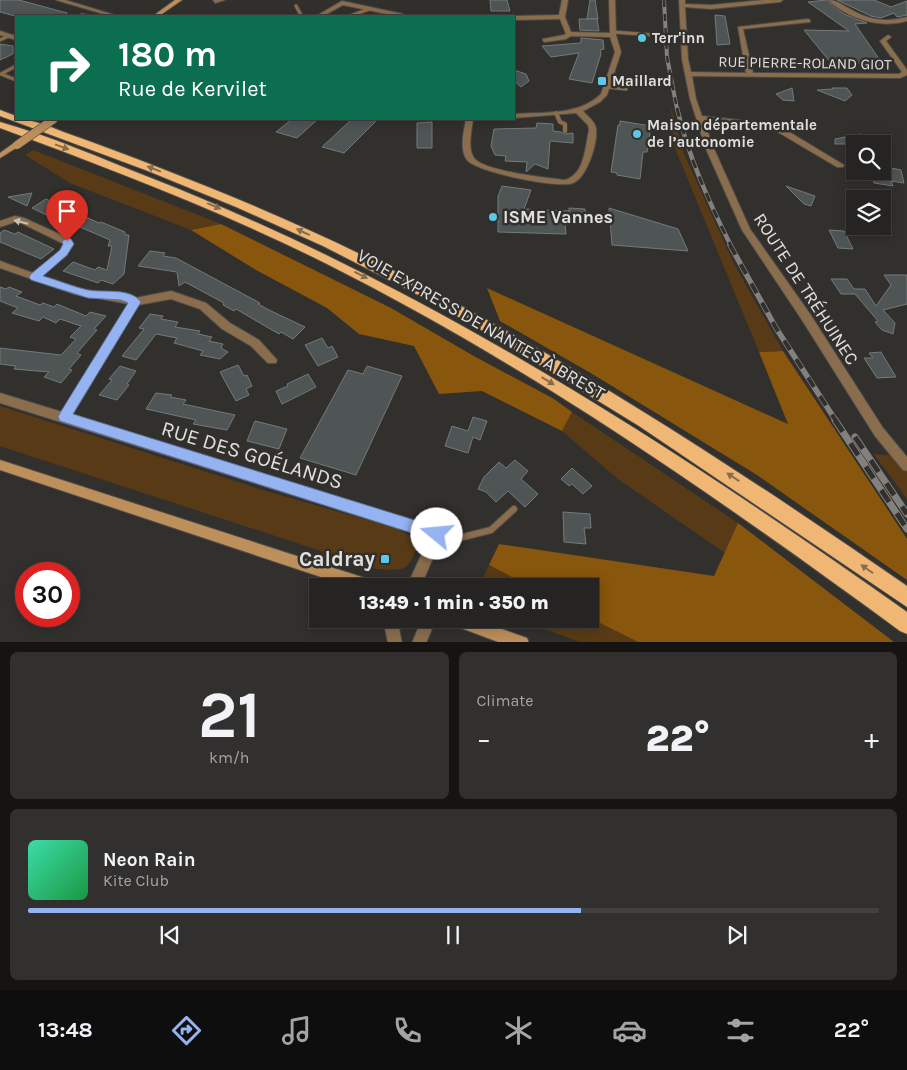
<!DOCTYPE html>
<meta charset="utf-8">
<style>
body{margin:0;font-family:Karla,sans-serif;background:#32302f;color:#f1f3f6;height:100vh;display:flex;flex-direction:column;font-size:19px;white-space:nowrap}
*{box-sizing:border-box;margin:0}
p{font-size:16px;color:#a4a4a5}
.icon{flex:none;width:28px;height:28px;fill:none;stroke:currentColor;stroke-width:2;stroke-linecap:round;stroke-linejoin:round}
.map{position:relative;height:642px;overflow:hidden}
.side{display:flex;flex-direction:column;gap:10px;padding:10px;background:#151413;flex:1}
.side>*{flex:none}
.hud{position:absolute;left:15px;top:15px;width:500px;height:105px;border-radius:0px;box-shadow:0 2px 12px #0003,0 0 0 1px #424140;background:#0b6e4f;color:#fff;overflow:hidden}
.fabs{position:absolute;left:846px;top:135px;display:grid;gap:10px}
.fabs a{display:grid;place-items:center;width:45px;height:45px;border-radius:0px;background:#262422;box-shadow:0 2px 12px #0003,0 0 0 1px #424140;font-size:25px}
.speed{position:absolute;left:15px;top:562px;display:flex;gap:10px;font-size:25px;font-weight:700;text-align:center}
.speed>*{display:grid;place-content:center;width:65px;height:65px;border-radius:50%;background:#262422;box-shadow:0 2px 12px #0003,0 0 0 1px #424140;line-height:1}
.speed .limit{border:8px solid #d22;background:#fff;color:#111}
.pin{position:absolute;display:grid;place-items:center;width:42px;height:42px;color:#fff;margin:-51px -21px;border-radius:50% 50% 50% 0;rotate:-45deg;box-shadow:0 0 5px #0007}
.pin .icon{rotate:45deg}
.me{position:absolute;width:55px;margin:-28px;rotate:287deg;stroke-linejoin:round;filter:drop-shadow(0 0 4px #0008)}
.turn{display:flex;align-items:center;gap:18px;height:105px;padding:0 20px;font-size:22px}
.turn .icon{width:65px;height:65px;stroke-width:2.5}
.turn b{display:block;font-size:35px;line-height:42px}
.big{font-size:38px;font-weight:800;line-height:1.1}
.side .widget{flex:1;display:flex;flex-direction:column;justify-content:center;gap:8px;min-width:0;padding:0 18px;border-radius:8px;background:#32302f}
.side .dial{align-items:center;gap:0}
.dial b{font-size:65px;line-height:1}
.song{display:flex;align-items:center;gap:15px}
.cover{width:60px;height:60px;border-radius:8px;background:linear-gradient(135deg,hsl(160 70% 55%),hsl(140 70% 35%))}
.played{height:5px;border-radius:2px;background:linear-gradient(90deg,#95b2f1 65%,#424140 65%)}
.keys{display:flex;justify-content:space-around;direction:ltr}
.heat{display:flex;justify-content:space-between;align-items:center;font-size:28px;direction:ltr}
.side .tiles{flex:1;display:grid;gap:10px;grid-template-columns:1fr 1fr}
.widget:last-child{grid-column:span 2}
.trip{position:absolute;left:309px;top:578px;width:290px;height:50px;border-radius:0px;background:#262422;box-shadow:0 2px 12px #0003,0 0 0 1px #424140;font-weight:800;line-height:50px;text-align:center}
.dock{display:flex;height:80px;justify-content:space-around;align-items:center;background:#0f0e0e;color:#a4a4a5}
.dock .icon{width:35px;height:35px}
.dock .selected{color:#95b2f1}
.dock b{font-size:22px;color:#f1f3f6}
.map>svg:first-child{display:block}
</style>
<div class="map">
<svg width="907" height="643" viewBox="0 0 907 643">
<rect width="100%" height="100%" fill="#32302d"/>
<g fill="#583b16">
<path d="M671,107L684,154L734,264L783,351L759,352L674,146Z"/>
<path d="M33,150L221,224L191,230L70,183L25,155Z"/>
<path d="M0,406L266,491L395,528L411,536L417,547C407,574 402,570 376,569L0,446Z"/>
<path d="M572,412L738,523L725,553L618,479L562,431Z"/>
<path d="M874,454L907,457V499Z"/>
<path d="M489,565L529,586H479Z"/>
<path d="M590,618L638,642H580L517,619Z"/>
</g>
<g fill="#88560c">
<path d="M221,224L391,308L472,355L554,399L572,412L562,431L482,391L439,394L414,346L359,334L327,308L256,270L191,230Z"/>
<path d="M487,288L788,424L759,352L783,351L907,539V580L757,475L594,375L500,321Z"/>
<path d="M738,523L894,642H638L590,618V586H529L489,565L499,544L714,576Z"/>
</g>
<g fill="#4f5455" stroke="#74797b">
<path d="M0,0H19L67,13L66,16H15L0,12Z"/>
<path d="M490,0H507L510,11H491Z"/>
<path d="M590,0H595L598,19H587Z"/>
<path d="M826,0L844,14L867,23L855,24L884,66L871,65L870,63H831L804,30L849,31L808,2Z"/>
<path d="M837,0H874L891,7L907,1V15L897,17L894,13L881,18L871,16Z"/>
<path d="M715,15L725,16L730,44L717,45Z"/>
<path d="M579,19H597L599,31L580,30Z"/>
<path d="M581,38L603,40L604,49L600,50L601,54L592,83L569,79L579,53L551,57L542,46L581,43Z"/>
<path d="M0,44L13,46V54L0,60Z"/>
<path d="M514,70L526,74L529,81L521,87L514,81Z"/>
<path d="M792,88L794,101L783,100L776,94Z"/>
<path d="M832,88H847L852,95L845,101L817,90L833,89Z"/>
<path d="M292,119H318L297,138L276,132Z"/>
<path d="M352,119H378L344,153L322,147Z"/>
<path d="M620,121L651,126L647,152H643L640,179L617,175V173L611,172L618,125H620Z"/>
<path d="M432,122V148H417V123Z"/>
<path d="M537,123L553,124V131L561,132L564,134L573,133V143L550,141L548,169L535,164L526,172L527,162L505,161L506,156L495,155L491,146L494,129L536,128Z"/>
<path d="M860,134L874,144H835V139Z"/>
<path d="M886,167L901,170L904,183L891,181L893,186L874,183L871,171L886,170Z"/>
<path d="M502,186L531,190L524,209L569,211V208L585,209L587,223L565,222L566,234L498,232V196Z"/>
<path d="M786,186L815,196L811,206L804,204Z"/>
<path d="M32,193L27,206L8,197Z"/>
<path d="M46,199L99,223L101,222L125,232V235H129L124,274L113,284L101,280L98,283L63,271L73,262L95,270L98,267L107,270L112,246H108L110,240L80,227L67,225L32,208Z"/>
<path d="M609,208L678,229L688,251L612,245Z"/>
<path d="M4,230L15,234L18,232L54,249L41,259L0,242V233Z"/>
<path d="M829,230L844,231L853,249L838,248Z"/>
<path d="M150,251L165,253L163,256L176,258L260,303L258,304L269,310L305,327L293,339L281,332L279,334L236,309L234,311L223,305L224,303L185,282L179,286L177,272L138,266Z"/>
<path d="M884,275H907V304L883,310L895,323L893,334L882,330L875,322L878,321L855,294H841L831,279H847L854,289H865L876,306L891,285Z"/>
<path d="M0,287L6,289L9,287L22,292L16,296L40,305L43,303L54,307L57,304L86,316L90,312L106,316L94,329L97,330L77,353L81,355L69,369L72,370L61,383L44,377L49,372L14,369L16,366L0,364V348L61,355L76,339L70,337L81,326L60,319L56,323L43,317L39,321L12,313L18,308L0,301Z"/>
<path d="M150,314L163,316L161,319L178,322L175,327L200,331L198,334L212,337L209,341L223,344L221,348L228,352L220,359L200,355L203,351L174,343L177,338L156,334L136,360L122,356L144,329L139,328Z"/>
<path d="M322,338L328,348L332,346L338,357L318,366L305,345Z"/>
<path d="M881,352L896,377L877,378L864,358H873L869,353Z"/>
<path d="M238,365L244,376L247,375L252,386L246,389L249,395L236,401L220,372Z"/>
<path d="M120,366L136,371L127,384L129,385L117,400L99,395L112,380L109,379Z"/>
<path d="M367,366L402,376L356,475L300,458L348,370L363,374Z"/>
<path d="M308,374L316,387L282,404L276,391L288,386L287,384Z"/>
<path d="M156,393L172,395L170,397L186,400L183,404L235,415L227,430L193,424L196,420L146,409Z"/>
<path d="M473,417L487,421L480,440L473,437L468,453L445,446L452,426L468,431Z"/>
<path d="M255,421L287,429L279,449L247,441Z"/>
<path d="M515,460L528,471L521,479L538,494L525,507L508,491L496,502L486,492L478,489L484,477L499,462L506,468Z"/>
<path d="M572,468L592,486L583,494L572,484L569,486L561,479Z"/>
<path d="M563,512L590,514L591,528H584L586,544L564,542Z"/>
</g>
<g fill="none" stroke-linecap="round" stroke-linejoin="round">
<defs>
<g id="service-far2">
<path d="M296,6L301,15L299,16"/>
<path d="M82,15L88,16"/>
<path d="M350,16L369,9"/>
<path d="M613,32L654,35"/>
<path d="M0,40L9,36"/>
<path d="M16,66L1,74L16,80"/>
<path d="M608,87L626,89"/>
</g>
<path id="service-far1" d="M556,113L560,122L565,124V131"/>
<path id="service" d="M437,534L451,540L491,530L514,509"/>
<g id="minor">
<path d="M56,0H65L118,16H110Z"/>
<path d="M213,0H225L215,3Z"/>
<path d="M562,0H568L565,17L571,32L610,33L609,0H615L616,35L621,52L607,95L600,102L583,111C587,116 596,122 596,129C598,142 587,178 573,183C559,189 476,172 467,160C459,149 464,131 466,119H473C472,130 467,148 474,158C483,171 547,178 565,180C585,174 585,147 589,130L588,125L576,113L514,118V114C542,112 579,116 601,94L615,52L610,37L571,36L566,39L545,42L543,41V39L564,35L566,34L560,19L514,20V16L559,15Z"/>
<path d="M679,0H685V4L711,5L764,0H783L780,2L711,9L685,7L688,59L691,72L746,73L738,27L808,19L810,20V22L743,29L753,73L899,74L902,72L880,41L888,35L891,37L886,41L907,70V75L900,78L692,76L696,99L702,116L776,124L844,165L843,167H837L771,128L704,121L714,149L750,229L810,314L883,428L907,457V471L903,470L875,436L802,320L742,230L706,149L690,99L682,59Z"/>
<path d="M828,0C837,0 842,5 850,9C869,20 886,23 907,17V21C879,29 849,19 828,0Z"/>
<path d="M342,1L403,14L406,16H396L343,5L323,16H316Z"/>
<path d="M0,31L16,36V40L0,35Z"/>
<path d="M15,216L24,218L70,239L72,244L67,255L42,276L85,290L122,294L135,298L171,291L206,303L230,323L259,340L277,360L276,363H268L251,346L222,329L200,309L171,299L138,305L72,415L442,530L443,534L421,586H407L429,538L0,403V393L62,412L129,304L74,294L0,268V261L33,273L60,251L64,244L19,222H15L0,227V221Z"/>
<path d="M383,619H397L402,643H388Z"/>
<path d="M422,619H436L426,643H412Z"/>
</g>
<g id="secondary">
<path d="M175,0H182L159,16H153Z"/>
<path d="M14,143H20L21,145L0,158V153Z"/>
<path d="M0,460L368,579L373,581L375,586H348L0,470Z"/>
<path d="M448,619H474L527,638L529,643H501L450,624Z"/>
</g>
<g id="trunk">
<path d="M0,110L16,116V119C34,119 53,128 69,134C100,145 130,156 160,168C232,196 304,226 374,261C561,353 736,468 907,586V607L639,426L504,343L436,304L323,246L236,207L148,171L0,116Z"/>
<path d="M0,122C51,136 102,159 151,178C424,285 669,443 907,612V634L900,631C717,497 530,366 327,264C221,211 111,169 0,128Z"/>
</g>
</defs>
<use href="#service-far2" stroke="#4e4c49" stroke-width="4.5"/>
<use href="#service-far1" stroke="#4e4c49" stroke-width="5"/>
<use href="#service" stroke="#4e4c49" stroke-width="8"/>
<use href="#minor" stroke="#4e4c49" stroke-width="2"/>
<use href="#secondary" stroke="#4e4c49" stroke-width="2"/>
<use href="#trunk" stroke="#4e4c49" stroke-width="2"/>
<use href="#service-far2" stroke="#8a6d4d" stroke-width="3"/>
<use href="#service-far1" stroke="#8a6d4d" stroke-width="4"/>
<use href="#service" stroke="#8a6d4d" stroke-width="6"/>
<use href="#minor" fill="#8a6d4d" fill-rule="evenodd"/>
<use href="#secondary" fill="#bc8f5b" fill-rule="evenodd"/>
<use href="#trunk" fill="#f0b674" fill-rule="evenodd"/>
<defs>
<path id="rail-far3" d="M664,0L667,57L677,109"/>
<path id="rail-far2" d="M677,108C688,156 709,202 731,246"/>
<path id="rail-far1" d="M730,245L776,328L836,421"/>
<g id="rail">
<path d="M835,420L907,529"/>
<path d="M855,437L907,514"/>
</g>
</defs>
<use href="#rail-far3" stroke="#82817e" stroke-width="4"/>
<use href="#rail-far2" stroke="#82817e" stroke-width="4.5"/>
<use href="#rail-far1" stroke="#82817e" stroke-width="5.5"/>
<use href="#rail" stroke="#82817e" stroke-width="7"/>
<use href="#rail-far3" stroke="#32302d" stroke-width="2.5" stroke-dasharray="7" stroke-linecap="butt"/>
<use href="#rail-far2" stroke="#32302d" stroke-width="3" stroke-dasharray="9" stroke-linecap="butt"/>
<use href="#rail-far1" stroke="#32302d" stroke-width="4" stroke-dasharray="11" stroke-linecap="butt"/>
<use href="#rail" stroke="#32302d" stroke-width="5" stroke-dasharray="14" stroke-linecap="butt"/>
<defs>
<path id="secondary-bridge" d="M17,145L54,119"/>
</defs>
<use href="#secondary-bridge" stroke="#4e4c49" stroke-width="9" stroke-linecap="butt"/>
<use href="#secondary-bridge" stroke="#bc8f5b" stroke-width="8"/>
</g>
<defs><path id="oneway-solid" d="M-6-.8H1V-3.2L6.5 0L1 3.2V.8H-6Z" transform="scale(1.25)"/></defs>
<g fill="#886c4d">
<use href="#oneway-solid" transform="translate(62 147) rotate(20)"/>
<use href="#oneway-solid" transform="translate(154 169) rotate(-159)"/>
<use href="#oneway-solid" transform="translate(214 206) rotate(23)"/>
<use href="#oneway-solid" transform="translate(303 232) rotate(-155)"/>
<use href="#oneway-solid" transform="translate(361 275) rotate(27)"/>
<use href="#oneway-solid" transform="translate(548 381) rotate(31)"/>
<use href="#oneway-solid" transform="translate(733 477) rotate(-147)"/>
<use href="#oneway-solid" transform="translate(867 569) rotate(-145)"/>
</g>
<use fill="#c7beb2" href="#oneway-solid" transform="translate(21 222) rotate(-166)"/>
<path fill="#95b2f1" stroke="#61749d" d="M67,238L71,239L74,244L67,255L43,276C58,280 73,287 88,290C104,293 130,287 141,302L73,414L437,527L442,529L444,534L442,539L437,541L60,421L58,417L60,413L128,303L121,300L88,298L31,280L29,277L31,274L60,250L63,244L62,241Z"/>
<g fill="#5cc7e7" stroke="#32302d" stroke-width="2">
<circle cx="642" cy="38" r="5"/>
<rect x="597" y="76" width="10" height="10" rx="2.5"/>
<circle cx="637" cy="134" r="5"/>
<circle cx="493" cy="217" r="5"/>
<rect x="380" y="554" width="10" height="10" rx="2.5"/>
</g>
<g text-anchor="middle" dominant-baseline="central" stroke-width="5" stroke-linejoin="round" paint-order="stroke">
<g font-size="15" font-weight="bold" fill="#e1e0de" stroke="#32302d" text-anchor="start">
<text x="652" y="38">Terr'inn</text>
<text x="612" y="81">Maillard</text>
<text x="647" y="125">Maison départementale<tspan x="647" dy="17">de l’autonomie</tspan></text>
</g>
<g font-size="15" fill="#e1e0de" stroke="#32302d">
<text transform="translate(805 63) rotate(1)">RUE PIERRE-ROLAND GIOT</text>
</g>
<g font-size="18" font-weight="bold" fill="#e1e0de" stroke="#32302d" text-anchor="start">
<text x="503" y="217">ISME Vannes</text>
</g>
<g font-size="18" fill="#e1e0de" stroke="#32302d">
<text transform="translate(806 289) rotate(57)">ROUTE DE TRÉHUINEC</text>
<text transform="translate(481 324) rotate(30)">VOIE EXPRESS DE NANTES À BREST</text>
</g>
<g font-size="21" fill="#e1e0de" stroke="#32302d">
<text transform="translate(252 455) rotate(17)">RUE DES GOÉLANDS</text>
</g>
<g font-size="21" font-weight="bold" fill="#e1e0de" stroke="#32302d" text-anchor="end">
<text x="375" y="559">Caldray</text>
</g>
</g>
</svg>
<div class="fabs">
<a><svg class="icon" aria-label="search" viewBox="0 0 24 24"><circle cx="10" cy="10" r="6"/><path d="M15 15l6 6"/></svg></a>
<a><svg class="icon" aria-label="layers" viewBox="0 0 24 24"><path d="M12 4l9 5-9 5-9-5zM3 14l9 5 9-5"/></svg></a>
</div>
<div class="speed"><div class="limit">30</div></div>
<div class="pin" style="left:67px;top:241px;background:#d93025"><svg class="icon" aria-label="arrive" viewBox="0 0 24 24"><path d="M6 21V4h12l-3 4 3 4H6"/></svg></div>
<svg class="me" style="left:437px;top:534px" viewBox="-20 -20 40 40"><circle r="19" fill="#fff"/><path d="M0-13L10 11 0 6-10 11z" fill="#95b2f1"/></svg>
<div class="trip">13:49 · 1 min · 350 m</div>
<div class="hud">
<div class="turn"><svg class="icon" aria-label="right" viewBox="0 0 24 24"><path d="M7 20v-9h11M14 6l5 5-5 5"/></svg><div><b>180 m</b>Rue de Kervilet</div></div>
</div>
</div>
<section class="side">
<div class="tiles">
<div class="widget dial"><b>21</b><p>km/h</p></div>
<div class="widget"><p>Climate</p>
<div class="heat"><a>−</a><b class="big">22°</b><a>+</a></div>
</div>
<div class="widget">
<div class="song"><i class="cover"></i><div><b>Neon Rain</b><p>Kite Club</p></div></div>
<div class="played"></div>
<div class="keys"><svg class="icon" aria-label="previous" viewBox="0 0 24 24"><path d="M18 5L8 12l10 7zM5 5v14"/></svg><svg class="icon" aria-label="pause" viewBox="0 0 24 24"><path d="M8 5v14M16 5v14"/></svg><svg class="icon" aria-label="next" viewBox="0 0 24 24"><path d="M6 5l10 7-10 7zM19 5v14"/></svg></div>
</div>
</div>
</section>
<nav class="dock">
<b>13:48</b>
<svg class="icon selected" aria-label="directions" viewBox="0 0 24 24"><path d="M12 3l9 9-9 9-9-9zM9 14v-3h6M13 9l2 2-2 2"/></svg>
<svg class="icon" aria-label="music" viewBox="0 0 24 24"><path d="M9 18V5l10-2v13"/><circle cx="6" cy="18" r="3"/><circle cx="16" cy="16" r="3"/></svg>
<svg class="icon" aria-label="phone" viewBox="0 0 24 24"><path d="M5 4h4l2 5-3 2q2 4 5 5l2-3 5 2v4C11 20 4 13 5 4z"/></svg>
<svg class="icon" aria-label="climate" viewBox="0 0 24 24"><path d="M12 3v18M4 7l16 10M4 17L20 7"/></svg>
<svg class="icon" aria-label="car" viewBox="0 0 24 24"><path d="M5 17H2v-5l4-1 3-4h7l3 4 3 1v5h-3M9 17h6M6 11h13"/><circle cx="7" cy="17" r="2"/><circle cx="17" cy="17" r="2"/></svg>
<svg class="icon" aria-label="filters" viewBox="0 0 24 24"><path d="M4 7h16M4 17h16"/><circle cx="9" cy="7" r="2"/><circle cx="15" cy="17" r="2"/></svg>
<b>22°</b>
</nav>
